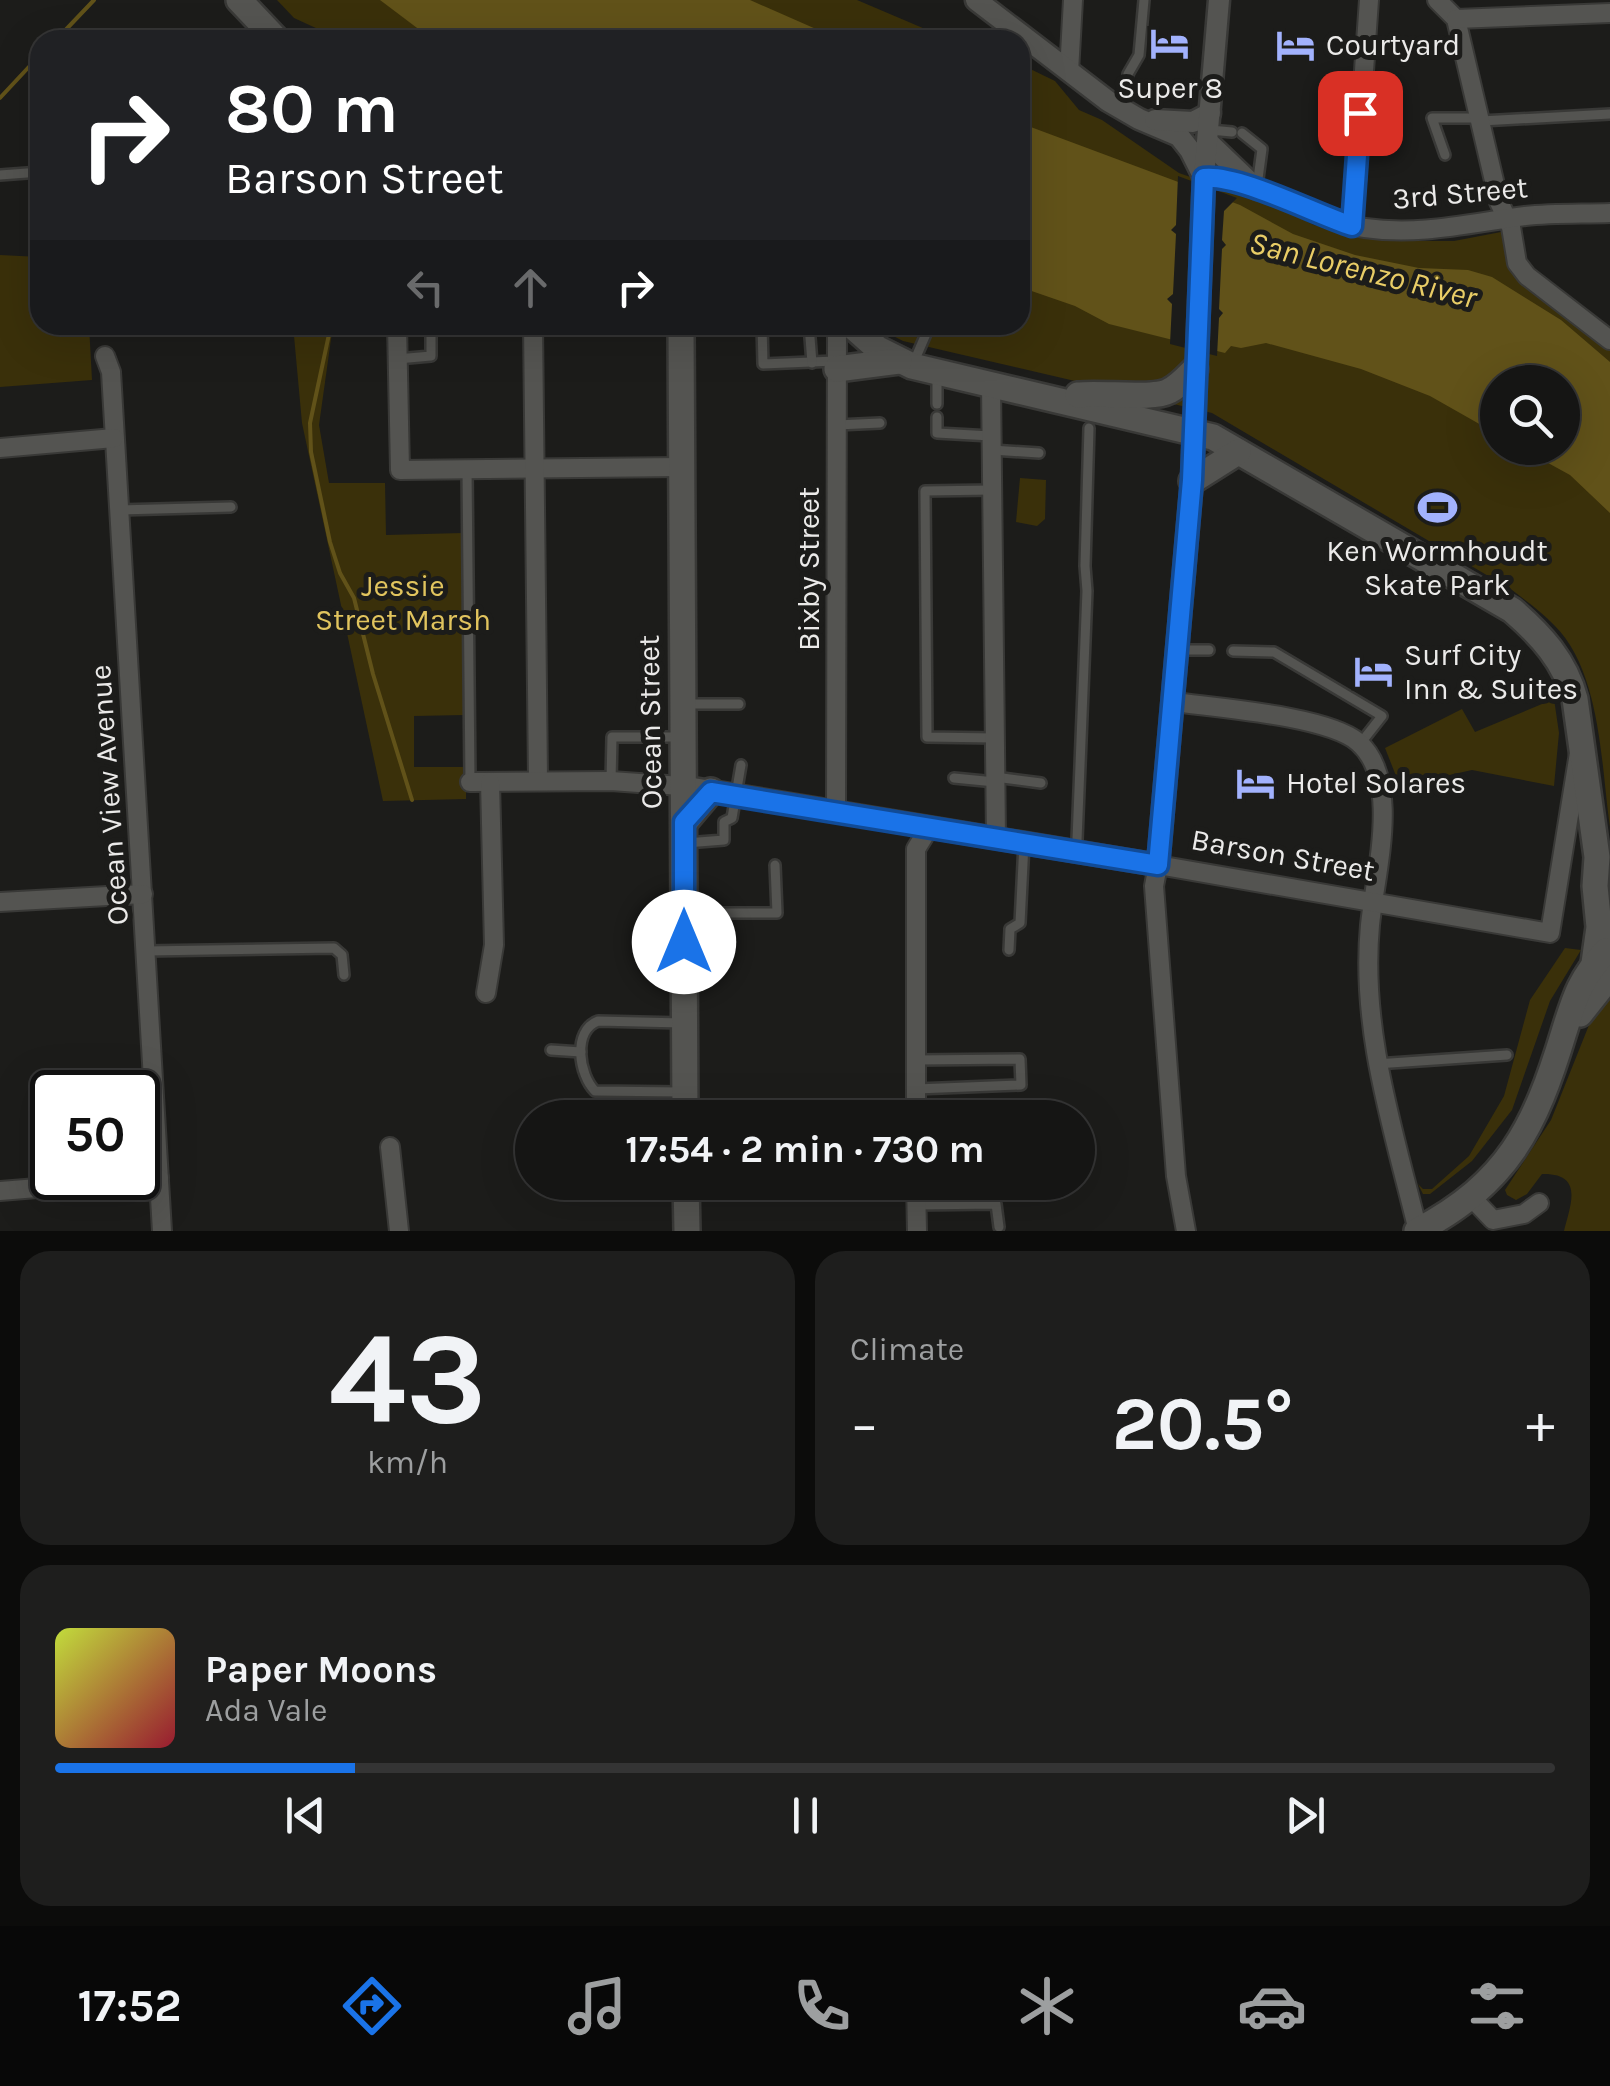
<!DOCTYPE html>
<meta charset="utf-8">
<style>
body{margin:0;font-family:Karla,sans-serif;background:#1e1e1d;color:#f1f3f6;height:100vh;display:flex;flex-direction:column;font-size:38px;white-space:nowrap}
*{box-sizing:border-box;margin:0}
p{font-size:32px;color:#9d9fa0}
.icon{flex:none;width:55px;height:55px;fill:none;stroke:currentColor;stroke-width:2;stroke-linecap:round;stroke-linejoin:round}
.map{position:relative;height:1231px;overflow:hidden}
.details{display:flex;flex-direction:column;gap:20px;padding:20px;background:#0c0c0b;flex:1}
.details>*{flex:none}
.banner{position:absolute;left:30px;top:30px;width:1000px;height:305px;border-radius:30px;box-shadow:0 10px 40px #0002,0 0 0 2px #343434;background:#202124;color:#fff;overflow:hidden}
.buttons{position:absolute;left:1480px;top:365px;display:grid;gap:20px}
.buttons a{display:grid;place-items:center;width:100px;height:100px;border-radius:50%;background:#151514;box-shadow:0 10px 40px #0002,0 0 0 2px #343434;font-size:50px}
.speed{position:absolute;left:30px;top:1070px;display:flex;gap:20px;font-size:50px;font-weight:700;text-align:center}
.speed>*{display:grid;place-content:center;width:130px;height:130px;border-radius:50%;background:#151514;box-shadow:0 10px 40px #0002,0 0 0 2px #343434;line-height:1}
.speed .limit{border:5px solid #111;border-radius:15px;background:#fff;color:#111}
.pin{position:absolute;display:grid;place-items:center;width:85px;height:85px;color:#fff;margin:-42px;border-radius:20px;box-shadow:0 5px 15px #0006}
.me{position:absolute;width:110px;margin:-55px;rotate:0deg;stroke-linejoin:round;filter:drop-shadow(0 0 8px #0008)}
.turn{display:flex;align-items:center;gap:35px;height:210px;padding:0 30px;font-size:45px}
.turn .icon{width:130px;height:130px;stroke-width:2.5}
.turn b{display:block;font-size:70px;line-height:85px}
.lanes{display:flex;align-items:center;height:95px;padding:0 30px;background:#0003;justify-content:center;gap:50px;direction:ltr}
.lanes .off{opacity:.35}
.big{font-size:75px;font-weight:700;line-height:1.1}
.details .card{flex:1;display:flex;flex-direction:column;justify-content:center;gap:15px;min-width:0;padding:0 35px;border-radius:30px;background:#1e1e1d}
.details .dial{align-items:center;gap:0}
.dial b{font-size:130px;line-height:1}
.song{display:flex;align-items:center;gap:30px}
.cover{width:120px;height:120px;border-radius:15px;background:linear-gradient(135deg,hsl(70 70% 55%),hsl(350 70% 35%))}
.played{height:10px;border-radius:5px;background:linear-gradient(90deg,#1a73e8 20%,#343434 20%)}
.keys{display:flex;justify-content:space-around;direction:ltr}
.heat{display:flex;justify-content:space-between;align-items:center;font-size:55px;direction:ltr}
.details .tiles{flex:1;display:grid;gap:20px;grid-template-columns:1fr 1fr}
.card:last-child{grid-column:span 2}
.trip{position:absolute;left:515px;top:1100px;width:580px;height:100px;border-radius:50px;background:#151514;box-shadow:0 10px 40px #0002,0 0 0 2px #343434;font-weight:700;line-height:100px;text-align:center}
.menu{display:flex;height:160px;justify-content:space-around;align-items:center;background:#080808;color:#9d9fa0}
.menu .icon{width:70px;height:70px}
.menu .active{color:#1a73e8}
.menu b{font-size:45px;color:#f1f3f6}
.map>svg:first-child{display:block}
</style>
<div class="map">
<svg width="1610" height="1231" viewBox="0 0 1610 1231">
<rect width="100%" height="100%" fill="#1c1c1a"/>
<g fill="#3a300a" fill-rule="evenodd">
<path d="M277,0H857L951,40H342L294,18Z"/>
<path d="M1020,64L1055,81L1079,110L1102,120L1179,173L1227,190L1248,193L1314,225L1396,241H1454L1501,232L1507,258L1610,340V827C1601,765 1601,671 1554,625C1542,612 1526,601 1512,590L1212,413L903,341L872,325H1020ZM1498,382H1562V448H1498Z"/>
<path d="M0,255L40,257V325H89L92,380L0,387Z"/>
<path d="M293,325H333L319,425L329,483H385L386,535L463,533L465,715L414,716V767H466V799L383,801L302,423Z"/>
<path d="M1020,478L1046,480L1045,519L1037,526L1016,522Z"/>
<path d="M1554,699L1559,733L1554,786L1472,770L1400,786L1385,748L1462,709L1475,732Z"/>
<path d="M1565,948L1581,950L1550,1001L1512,1110L1472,1161L1430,1194H1423L1418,1184L1423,1189H1432L1469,1156L1504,1096L1530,1000Z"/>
<path d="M1610,992V1231H1564C1570,1206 1585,1173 1542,1174L1527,1194L1516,1200L1507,1195L1505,1190L1551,1120L1589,1025Z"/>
</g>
<g fill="#615219">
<path d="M380,0H750L841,40H433Z"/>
<path d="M1020,123L1240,205L1293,234L1355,255L1419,268L1468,270L1492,277L1561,320L1610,362V513L1570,475L1521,448H1562V382H1498L1497,434L1430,396L1361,369L1266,343L1241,348L1231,346L1225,353L1109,324L1075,306L1020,287Z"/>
</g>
<path fill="#1c1c1a" d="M1178,176L1237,198L1224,211L1222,240L1226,245L1222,249L1219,309L1223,313L1219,318L1217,356L1170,344L1172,304L1167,299L1173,294L1176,234L1171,230L1176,225Z"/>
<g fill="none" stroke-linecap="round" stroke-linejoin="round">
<g stroke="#615219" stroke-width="4">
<path d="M56,40L94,0"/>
<path d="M0,98L40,55"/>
<path d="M331,325L310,423L311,452L330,542L340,573L354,598L373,674L412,800"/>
</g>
<defs>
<g id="service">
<path d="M1365,46L1463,49"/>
<path d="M1125,109L1128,74L1139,55L1144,0"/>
<path d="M1481,121L1610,114"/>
<path d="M1210,130L1232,132"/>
<path d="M1242,133L1262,149L1257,186"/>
<path d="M1445,155L1432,118H1478"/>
<path d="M0,175L40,172"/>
<path d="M762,325L763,364L835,361"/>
<path d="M809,325L812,363"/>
<path d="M397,359L431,356V325"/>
<path d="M913,364L929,327"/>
<path d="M937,404V376"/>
<path d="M937,417V433L991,436"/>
<path d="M837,425L880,423"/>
<path d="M992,450L1039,453"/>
<path d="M467,469L470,781"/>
<path d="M992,490L925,491L927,737L995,738"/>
<path d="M119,510L231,507"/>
<path d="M1178,650H1209"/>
<path d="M1233,651L1274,652L1382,716L1360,744"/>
<path d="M684,704H739"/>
<path d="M659,737H681"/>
<path d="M995,777L1041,783"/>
<path d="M954,778L995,782"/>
<path d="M611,781L612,737H648"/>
<path d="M1077,840L1087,591L1085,566L1089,428"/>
<path d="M686,843L724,840V822L732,818L741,765"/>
<path d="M686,913H777L775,865"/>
<path d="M1009,950L1010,929L1020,923L1024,843"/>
<path d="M146,951L334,948L342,955L344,975"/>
<path d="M682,1023L598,1021C572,1031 579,1075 595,1091L682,1092"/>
<path d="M551,1050L581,1052"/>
<path d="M1376,1064L1507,1055"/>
<path d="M916,1089L1021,1085L1020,1059L916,1060"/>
<path d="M916,1205L996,1204L999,1227"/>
</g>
<g id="minor">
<path d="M1437,0L1456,19L1499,202L1511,227L1517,263L1527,276L1610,340"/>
<path d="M1456,19L1610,13"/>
<path d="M1069,72L1073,0"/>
<path d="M1204,177C1252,173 1313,221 1365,228C1420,236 1470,223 1525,216C1553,213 1582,214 1610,213"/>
<path d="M1353,226L1369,0"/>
<path d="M397,325L400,470L681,467"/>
<path d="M533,325L538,780"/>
<path d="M105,356L111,372L162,1231"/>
<path d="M991,385L996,838"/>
<path d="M0,448L114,438"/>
<path d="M1174,702C1218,708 1327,716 1358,742C1402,780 1375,874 1370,925C1360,1030 1394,1131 1418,1231"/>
<path d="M470,782L611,781L681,786"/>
<path d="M836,812L837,325"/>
<path d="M0,902L143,894"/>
<path d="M486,993L494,945L490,782"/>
<path d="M916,1118V849L929,828"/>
<path d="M390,1147L399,1231"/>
<path d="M916,1182L917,1231"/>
<path d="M0,1191L159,1178"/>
<path d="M1472,1198L1493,1220L1524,1214L1539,1203"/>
<path d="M1186,1231L1176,1176L1154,886L1158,865L1550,933L1579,753"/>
</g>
<g id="tertiary">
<path d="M976,0L1108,101L1139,119L1179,136L1190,150L1203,176"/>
<path d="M1155,120L1193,122L1210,113"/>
<path d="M1208,142L1257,189"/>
<path d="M681,786L1158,865L1192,481L1204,177L1219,0"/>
</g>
<g id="secondary">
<path d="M239,0L277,40"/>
<path d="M681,325L685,1118"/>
<path d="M851,325L878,349L912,366L1213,437L1512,610C1541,635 1565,661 1575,699L1597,857L1595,886L1599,927L1594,963"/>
<path d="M837,369L899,361"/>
<path d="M1078,395C1102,392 1152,400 1169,391C1179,386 1187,377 1195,369"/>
<path d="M1192,481L1238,452"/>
<path d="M684,823L711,791"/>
<path d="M1580,1014L1610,976"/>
<path d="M686,1182L687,1231"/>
<path d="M1417,1231C1508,1183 1535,1128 1564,1032C1575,997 1580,979 1606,951"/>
</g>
</defs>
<use href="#service" stroke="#393937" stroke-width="14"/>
<use href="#minor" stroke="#393937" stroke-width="22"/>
<use href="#tertiary" stroke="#393937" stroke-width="25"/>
<use href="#secondary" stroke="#393937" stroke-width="30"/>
<use href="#service" stroke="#545451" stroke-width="9"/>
<use href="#minor" stroke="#545451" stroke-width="18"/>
<use href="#tertiary" stroke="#545451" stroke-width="20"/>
<use href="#secondary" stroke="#545451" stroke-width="25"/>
</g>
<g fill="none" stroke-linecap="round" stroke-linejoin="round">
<defs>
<path id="route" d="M684,942V822L711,792L1158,865L1192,480L1204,178C1238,174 1315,214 1352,226L1360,113"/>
</defs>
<use href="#route" stroke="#114b97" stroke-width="25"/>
<use href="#route" stroke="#1a73e8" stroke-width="18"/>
</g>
<defs>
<symbol id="hotel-bare" viewBox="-9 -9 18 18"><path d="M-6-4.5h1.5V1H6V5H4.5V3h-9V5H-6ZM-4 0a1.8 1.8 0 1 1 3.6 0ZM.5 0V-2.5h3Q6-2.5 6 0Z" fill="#a2b2fd" stroke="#1c1c1a" stroke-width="2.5" paint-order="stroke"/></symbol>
<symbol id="stadium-bare" viewBox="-9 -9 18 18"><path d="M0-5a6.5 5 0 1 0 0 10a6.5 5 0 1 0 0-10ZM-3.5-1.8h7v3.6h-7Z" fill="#a2b2fd" stroke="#1c1c1a" stroke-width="2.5" paint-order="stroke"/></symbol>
</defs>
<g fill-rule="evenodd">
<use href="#hotel-bare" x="1142" y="16" width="55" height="55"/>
<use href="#hotel-bare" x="1268" y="18" width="55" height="55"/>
<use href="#stadium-bare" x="1410" y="480" width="55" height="55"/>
<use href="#hotel-bare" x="1346" y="644" width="55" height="55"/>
<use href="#hotel-bare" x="1228" y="756" width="55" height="55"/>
</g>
<g text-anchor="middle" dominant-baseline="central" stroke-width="10" stroke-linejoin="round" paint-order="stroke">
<g font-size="30" fill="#ebeae9" stroke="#1c1c1a" text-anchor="start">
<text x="1326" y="45">Courtyard</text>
<text x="1170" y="88" text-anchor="middle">Super 8</text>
<text x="1437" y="551" text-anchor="middle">Ken Wormhoudt<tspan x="1437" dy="34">Skate Park</tspan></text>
<text x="1404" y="655">Surf City<tspan x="1404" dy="34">Inn &amp; Suites</tspan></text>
<text x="1286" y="783">Hotel Solares</text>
</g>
<g font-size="30" fill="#ebeae9" stroke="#1c1c1a">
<text transform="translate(1460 193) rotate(-5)">3rd Street</text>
<text transform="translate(809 569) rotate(-90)">Bixby Street</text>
<text transform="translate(650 722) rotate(-91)">Ocean Street</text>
<text transform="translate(109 795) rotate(-94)">Ocean View Avenue</text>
<text transform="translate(1283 855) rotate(10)">Barson Street</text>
</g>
<g font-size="30" fill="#e1c45e" stroke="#1c1c1a">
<text x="403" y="586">Jessie<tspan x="403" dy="34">Street Marsh</tspan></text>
</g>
<g font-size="32" font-style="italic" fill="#e9cd66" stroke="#1c1c1a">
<text transform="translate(1363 270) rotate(14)">San Lorenzo River</text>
</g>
</g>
</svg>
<div class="buttons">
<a><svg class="icon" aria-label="search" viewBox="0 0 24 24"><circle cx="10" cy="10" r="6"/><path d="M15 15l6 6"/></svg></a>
</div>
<div class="speed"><div class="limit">50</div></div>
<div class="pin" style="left:1360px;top:113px;background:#d93025"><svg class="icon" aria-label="arrive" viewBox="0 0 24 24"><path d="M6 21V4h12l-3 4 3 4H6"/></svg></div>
<svg class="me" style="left:684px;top:942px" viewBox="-20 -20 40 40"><circle r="19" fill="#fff"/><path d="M0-13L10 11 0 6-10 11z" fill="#1a73e8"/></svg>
<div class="trip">17:54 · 2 min · 730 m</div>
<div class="banner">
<div class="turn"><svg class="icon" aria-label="right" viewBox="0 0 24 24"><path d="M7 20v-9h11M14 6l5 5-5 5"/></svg><div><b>80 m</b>Barson Street</div></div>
<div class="lanes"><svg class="icon off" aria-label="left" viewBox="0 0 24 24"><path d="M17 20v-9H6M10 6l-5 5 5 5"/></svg><svg class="icon off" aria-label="ahead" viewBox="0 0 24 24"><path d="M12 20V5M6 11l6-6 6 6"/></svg><svg class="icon" aria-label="right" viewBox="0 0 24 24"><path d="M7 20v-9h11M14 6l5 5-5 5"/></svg></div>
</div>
</div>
<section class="details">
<div class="tiles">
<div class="card dial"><b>43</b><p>km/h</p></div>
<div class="card"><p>Climate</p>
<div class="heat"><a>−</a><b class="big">20.5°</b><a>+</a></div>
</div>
<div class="card">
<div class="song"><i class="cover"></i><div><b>Paper Moons</b><p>Ada Vale</p></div></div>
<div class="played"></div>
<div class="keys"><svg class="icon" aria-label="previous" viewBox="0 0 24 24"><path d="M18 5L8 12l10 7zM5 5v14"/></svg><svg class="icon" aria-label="pause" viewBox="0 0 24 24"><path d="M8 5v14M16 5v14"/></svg><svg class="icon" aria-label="next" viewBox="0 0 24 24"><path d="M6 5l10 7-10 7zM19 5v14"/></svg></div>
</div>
</div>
</section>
<nav class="menu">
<b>17:52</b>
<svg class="icon active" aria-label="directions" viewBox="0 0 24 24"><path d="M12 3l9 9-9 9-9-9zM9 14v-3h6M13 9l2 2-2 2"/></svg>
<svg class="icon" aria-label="music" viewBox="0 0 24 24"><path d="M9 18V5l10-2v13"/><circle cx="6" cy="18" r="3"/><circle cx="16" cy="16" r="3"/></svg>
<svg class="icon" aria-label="phone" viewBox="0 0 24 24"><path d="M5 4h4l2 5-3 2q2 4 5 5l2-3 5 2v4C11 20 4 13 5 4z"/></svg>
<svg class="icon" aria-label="climate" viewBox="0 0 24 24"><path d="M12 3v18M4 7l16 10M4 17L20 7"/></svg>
<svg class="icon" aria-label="car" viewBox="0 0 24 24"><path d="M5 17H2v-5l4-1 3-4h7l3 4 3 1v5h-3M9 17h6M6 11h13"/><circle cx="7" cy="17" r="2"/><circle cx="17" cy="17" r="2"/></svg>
<svg class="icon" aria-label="filters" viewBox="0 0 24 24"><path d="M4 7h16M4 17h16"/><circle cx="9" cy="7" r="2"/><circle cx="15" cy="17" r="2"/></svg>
</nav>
